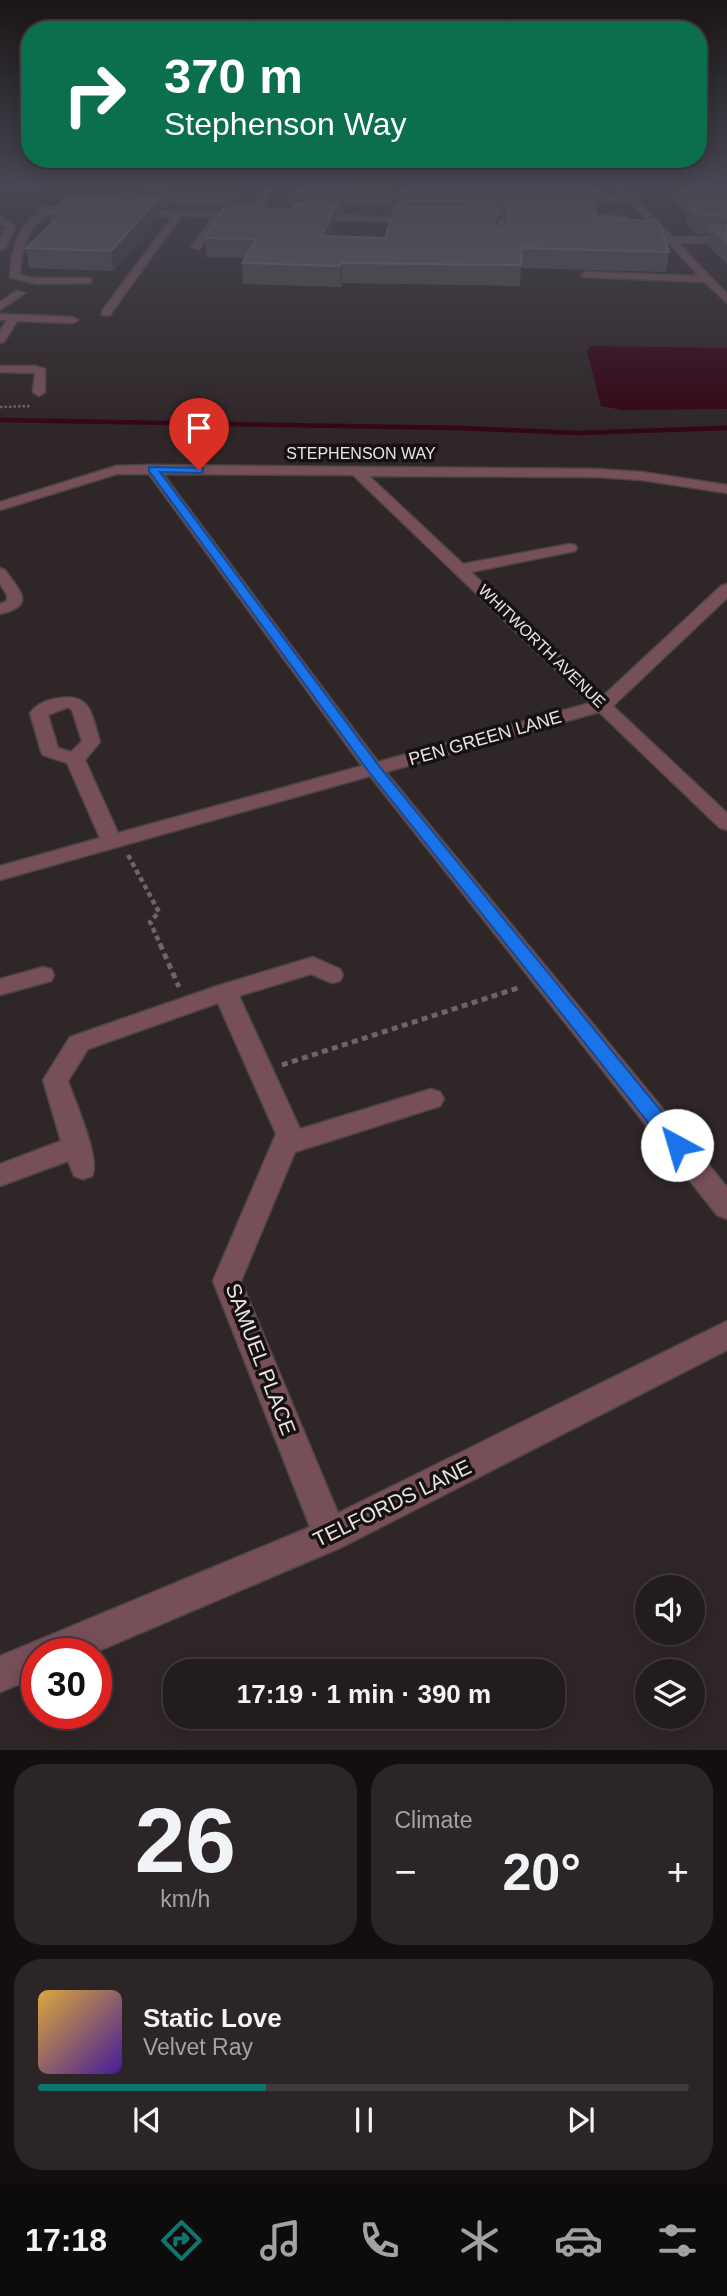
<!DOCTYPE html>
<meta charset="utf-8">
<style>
body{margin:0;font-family:Helvetica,sans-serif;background:#2b2527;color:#f1f3f6;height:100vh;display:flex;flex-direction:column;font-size:26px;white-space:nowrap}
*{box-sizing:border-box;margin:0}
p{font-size:23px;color:#a3a1a4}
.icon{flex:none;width:38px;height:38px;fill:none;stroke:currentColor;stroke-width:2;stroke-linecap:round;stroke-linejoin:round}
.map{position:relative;height:1750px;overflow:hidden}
.panel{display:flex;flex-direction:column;gap:14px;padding:14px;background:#130f10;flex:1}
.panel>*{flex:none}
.top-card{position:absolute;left:21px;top:21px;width:686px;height:147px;border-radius:28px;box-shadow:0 4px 18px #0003,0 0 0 2px #403a3c;background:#0b6e4f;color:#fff;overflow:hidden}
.tools{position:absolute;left:635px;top:1575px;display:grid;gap:14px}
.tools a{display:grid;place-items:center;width:70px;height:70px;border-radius:50%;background:#231c1e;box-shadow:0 4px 18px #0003,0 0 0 2px #403a3c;font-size:35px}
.speed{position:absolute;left:21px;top:1638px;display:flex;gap:14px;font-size:35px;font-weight:700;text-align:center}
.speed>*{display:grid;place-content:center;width:91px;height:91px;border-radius:50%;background:#231c1e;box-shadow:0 4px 18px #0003,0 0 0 2px #403a3c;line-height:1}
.speed .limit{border:10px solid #d22;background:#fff;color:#111}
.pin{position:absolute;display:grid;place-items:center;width:60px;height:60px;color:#fff;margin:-72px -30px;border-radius:50% 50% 50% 0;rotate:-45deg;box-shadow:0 0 7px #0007}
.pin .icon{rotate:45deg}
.me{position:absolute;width:77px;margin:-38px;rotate:321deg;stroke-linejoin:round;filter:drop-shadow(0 0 5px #0008)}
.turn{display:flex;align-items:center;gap:24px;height:147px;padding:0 28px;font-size:32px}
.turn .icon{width:91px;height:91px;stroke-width:2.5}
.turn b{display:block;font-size:49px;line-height:60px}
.big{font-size:52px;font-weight:700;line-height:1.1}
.panel .widget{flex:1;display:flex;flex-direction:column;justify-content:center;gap:10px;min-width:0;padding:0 24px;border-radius:28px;background:#2b2527}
.panel .dial{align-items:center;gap:0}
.dial b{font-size:91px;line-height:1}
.song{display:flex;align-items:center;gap:21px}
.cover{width:84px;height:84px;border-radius:10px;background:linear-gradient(135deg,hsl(40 70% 55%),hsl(260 70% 35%))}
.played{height:7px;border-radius:4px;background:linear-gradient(90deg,#0f766e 35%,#403a3c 35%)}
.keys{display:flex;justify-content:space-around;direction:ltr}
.heat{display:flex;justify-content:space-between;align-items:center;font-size:38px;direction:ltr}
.panel .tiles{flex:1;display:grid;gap:14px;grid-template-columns:1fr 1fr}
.widget:last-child{grid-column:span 2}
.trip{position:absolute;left:163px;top:1659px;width:402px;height:70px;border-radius:28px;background:#231c1e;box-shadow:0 4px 18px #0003,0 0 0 2px #403a3c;font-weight:700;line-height:70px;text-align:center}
.tabs{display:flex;height:112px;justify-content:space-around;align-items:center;background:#0e0b0c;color:#a3a1a4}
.tabs .icon{width:49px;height:49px}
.tabs .current{color:#0f766e}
.tabs b{font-size:32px;color:#f1f3f6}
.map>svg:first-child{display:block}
</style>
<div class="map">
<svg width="727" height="1750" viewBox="0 0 727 1750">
<rect width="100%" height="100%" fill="#2f2628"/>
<path fill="#340616" d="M591,346L727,348V409L622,410L601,406L587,351Z"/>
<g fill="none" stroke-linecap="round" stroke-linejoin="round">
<path stroke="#340616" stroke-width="4.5" d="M0,420L459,428L578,433L727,428"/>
<defs>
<g id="minor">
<path d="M128,184H136L121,200L140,205V209L112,201Z"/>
<path d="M264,184H272L270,194L262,208L232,212L249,213L246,218L222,217L199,249L191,247L214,217L181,216L110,315H102V311L173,216L131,215L128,210L227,212L226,208L256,204Z"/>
<path d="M297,184H305L292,203H286Z"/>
<path d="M405,184H413L399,217H417L420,222L309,220L305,217L309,214L391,217Z"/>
<path d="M592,184H600L606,198H626L614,184H622L673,237L727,236V242L678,243L727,294V303L705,282L583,277L581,275L586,272L699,276L631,202H600Z"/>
<path d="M41,206L85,211L81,214L51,212C26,229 21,246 20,275L36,278H88L91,279V283L36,284L10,277C12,249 16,228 41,211L37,209Z"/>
<path d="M0,215L15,227L5,248L0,251V239L6,228L0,222Z"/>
<path d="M582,215L626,216L630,219L626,222L579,220Z"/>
<path d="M502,219L506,222L504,233H470L466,230L470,227L497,228L498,222Z"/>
<path d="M16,291L25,293L0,310V302Z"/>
<path d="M0,314L73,317L78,320L73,323L17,321L4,342L0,343V331L7,320H0Z"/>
<path d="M0,366H35L45,369V392L39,396L33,392L35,373L0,372Z"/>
<path d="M152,465L596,469L642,472L727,485V493L642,480L596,477L369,476L463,564L570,544L575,545L577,548L575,551L471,572L603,696L721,586L727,584V598L613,706L727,813V830L720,828L599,712L386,772L727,1187V1219L717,1215L370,776L0,880V866L100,838L67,763L43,755L41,751L30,713C36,705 44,701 54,699C91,691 91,713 100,742L85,760L118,833L362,766L149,474H117L0,510V502L116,466ZM163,474L353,475L590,703L378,762ZM68,707L72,710L82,741L71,752L58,748L48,715Z"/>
<path d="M0,568L5,570C21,593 36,605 0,614V604L7,601V595L0,584Z"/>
<path d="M313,957L340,969L343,975L340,981L332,983L311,974L239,996L300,1129L431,1089L440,1092L444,1099L440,1106L295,1152L241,1281L338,1513L727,1321V1350L342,1547L91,1654H37V1677L0,1692V1656L310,1527L213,1281L276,1134L218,1003L88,1049L68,1081C75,1102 101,1159 92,1176L83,1179L74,1176L68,1161L0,1186V1164L61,1141L43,1080L70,1037L217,986Z"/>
<path d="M43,967L51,969L54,975L51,981L0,995V979Z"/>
</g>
</defs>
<use href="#minor" stroke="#4d4446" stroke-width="3"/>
<path stroke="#6d6566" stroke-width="2.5" stroke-dasharray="2.5 2" stroke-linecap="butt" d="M0,407L31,406"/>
<path stroke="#6d6566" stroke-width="4.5" stroke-dasharray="5 3.5" stroke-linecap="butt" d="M128,855L159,912L150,922L161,946"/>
<g stroke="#6d6566" stroke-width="5" stroke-dasharray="6 4.5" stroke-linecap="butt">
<path d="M160,944L179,987"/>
<path d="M282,1065L521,987"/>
</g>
<use href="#minor" fill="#774f58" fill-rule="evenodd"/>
</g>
<g fill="#534a4c" fill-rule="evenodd">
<path d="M0,184H261L254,202L234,206L171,205L168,207H159L160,217L113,271L29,268L26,248L51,225L49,213L79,197L78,195L0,193ZM124,184L126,198H118L117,192Z"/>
<path d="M306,184H402L393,206L345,205L342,213H336V223L330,236L385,238L403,206V200L595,205V211L596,219L669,252L666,272L521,268L520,286L342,283L341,287L243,284L242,263L245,258L206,257L205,238L292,209L301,203L300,194ZM498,217H506L505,228L499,232L497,230Z"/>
<path d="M661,184H727V264L707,245L709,234H696L685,222L686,215L670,198V192Z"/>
</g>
<g fill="#3e3537">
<path d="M108,184H124L117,192V188H108Z"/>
<path d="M253,184H261L254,202L234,206L233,188Z"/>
<path d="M395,184H402L393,206V189Z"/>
<path d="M169,187L171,205L168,207L167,189Z"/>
<path d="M345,188V205L342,213V196Z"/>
<path d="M158,199L160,217L113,271L111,251Z"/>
<path d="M336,204V223L322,256V236Z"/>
<path d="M499,209L497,227L491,245L493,226Z"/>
<path d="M342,263V283L341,287L340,266Z"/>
</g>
<g fill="#635b5d" stroke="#787072" stroke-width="2">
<path d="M81,184H108V185L117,188L77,187Z"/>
<path d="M135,184H253L233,188L169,187L167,189H140L139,185Z"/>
<path d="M306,184H395L393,189L345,188L342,196L300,194Z"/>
<path d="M410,184H595V205L403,200Z"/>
<path d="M675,184H727V216L699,215L687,204H695Z"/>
<path d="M67,197L158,199L111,251L26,248L62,214L49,213Z"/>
<path d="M295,203L336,204L322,236L385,238L395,206L499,209L493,226L499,232L508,227L509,212L506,209L596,211V219L659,221L669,252L522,248L521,265L342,263L340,266L242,263L257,239L205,238L224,208L292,209Z"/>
<path d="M727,225V242L710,226Z"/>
</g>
<linearGradient id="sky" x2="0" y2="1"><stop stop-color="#1a1516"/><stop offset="0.43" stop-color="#474753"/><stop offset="1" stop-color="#474753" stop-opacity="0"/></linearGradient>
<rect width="727" height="429" fill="url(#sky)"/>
<path fill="#1a73e8" stroke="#114b97" stroke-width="2" d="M149,467L203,468V472L199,473L160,472L379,766L684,1139L686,1145L684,1150L677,1153L670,1150L369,772L149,471Z"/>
<g text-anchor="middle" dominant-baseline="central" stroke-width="7" stroke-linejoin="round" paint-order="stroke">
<g font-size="16" fill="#e8e2e3" stroke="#151111">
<text x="361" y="453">STEPHENSON WAY</text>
<text transform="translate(542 646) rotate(44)">WHITWORTH AVENUE</text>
</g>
<g font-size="18" fill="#e8e2e3" stroke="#151111">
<text transform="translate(485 738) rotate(-16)">PEN GREEN LANE</text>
</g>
<g font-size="21" fill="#e8e2e3" stroke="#151111">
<text transform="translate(261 1359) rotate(69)">SAMUEL PLACE</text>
<text transform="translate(392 1503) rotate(-26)">TELFORDS LANE</text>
</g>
</g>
</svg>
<div class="tools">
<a><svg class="icon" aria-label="sound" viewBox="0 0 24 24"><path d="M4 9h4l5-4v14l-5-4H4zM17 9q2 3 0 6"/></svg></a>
<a><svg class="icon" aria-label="layers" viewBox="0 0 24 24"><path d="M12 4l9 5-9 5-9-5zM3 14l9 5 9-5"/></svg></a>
</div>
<div class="speed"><div class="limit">30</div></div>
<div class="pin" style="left:199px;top:470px;background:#d93025"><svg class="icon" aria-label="arrive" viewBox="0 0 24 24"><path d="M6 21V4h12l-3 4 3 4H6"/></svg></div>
<svg class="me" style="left:677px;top:1145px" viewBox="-20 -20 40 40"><circle r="19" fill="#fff"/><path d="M0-13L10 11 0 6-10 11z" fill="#1a73e8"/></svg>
<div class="trip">17:19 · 1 min · 390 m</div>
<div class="top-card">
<div class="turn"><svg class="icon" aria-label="right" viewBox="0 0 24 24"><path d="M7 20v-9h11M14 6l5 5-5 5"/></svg><div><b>370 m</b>Stephenson Way</div></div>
</div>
</div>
<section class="panel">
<div class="tiles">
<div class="widget dial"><b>26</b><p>km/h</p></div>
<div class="widget"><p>Climate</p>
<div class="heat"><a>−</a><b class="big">20°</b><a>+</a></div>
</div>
<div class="widget">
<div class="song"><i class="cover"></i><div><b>Static Love</b><p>Velvet Ray</p></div></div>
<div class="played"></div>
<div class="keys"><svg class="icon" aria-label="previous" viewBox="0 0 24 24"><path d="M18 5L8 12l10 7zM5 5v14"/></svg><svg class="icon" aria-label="pause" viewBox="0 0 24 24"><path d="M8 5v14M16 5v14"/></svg><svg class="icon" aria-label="next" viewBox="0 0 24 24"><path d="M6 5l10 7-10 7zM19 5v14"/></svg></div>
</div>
</div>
</section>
<nav class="tabs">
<b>17:18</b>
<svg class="icon current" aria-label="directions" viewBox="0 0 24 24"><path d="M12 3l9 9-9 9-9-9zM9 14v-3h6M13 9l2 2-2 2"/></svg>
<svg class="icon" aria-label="music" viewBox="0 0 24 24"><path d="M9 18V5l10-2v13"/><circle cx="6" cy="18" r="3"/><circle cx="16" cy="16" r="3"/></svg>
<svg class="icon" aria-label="phone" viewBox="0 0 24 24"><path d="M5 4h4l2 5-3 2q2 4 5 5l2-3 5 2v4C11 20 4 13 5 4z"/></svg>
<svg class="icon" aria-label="climate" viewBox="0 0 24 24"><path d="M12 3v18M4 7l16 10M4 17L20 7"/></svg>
<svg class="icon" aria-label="car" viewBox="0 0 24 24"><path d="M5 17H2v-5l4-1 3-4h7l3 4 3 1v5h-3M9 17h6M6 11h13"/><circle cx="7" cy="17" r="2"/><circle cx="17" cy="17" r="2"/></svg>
<svg class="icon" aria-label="filters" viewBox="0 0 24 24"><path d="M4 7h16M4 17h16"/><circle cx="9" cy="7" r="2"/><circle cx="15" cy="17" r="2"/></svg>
</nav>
